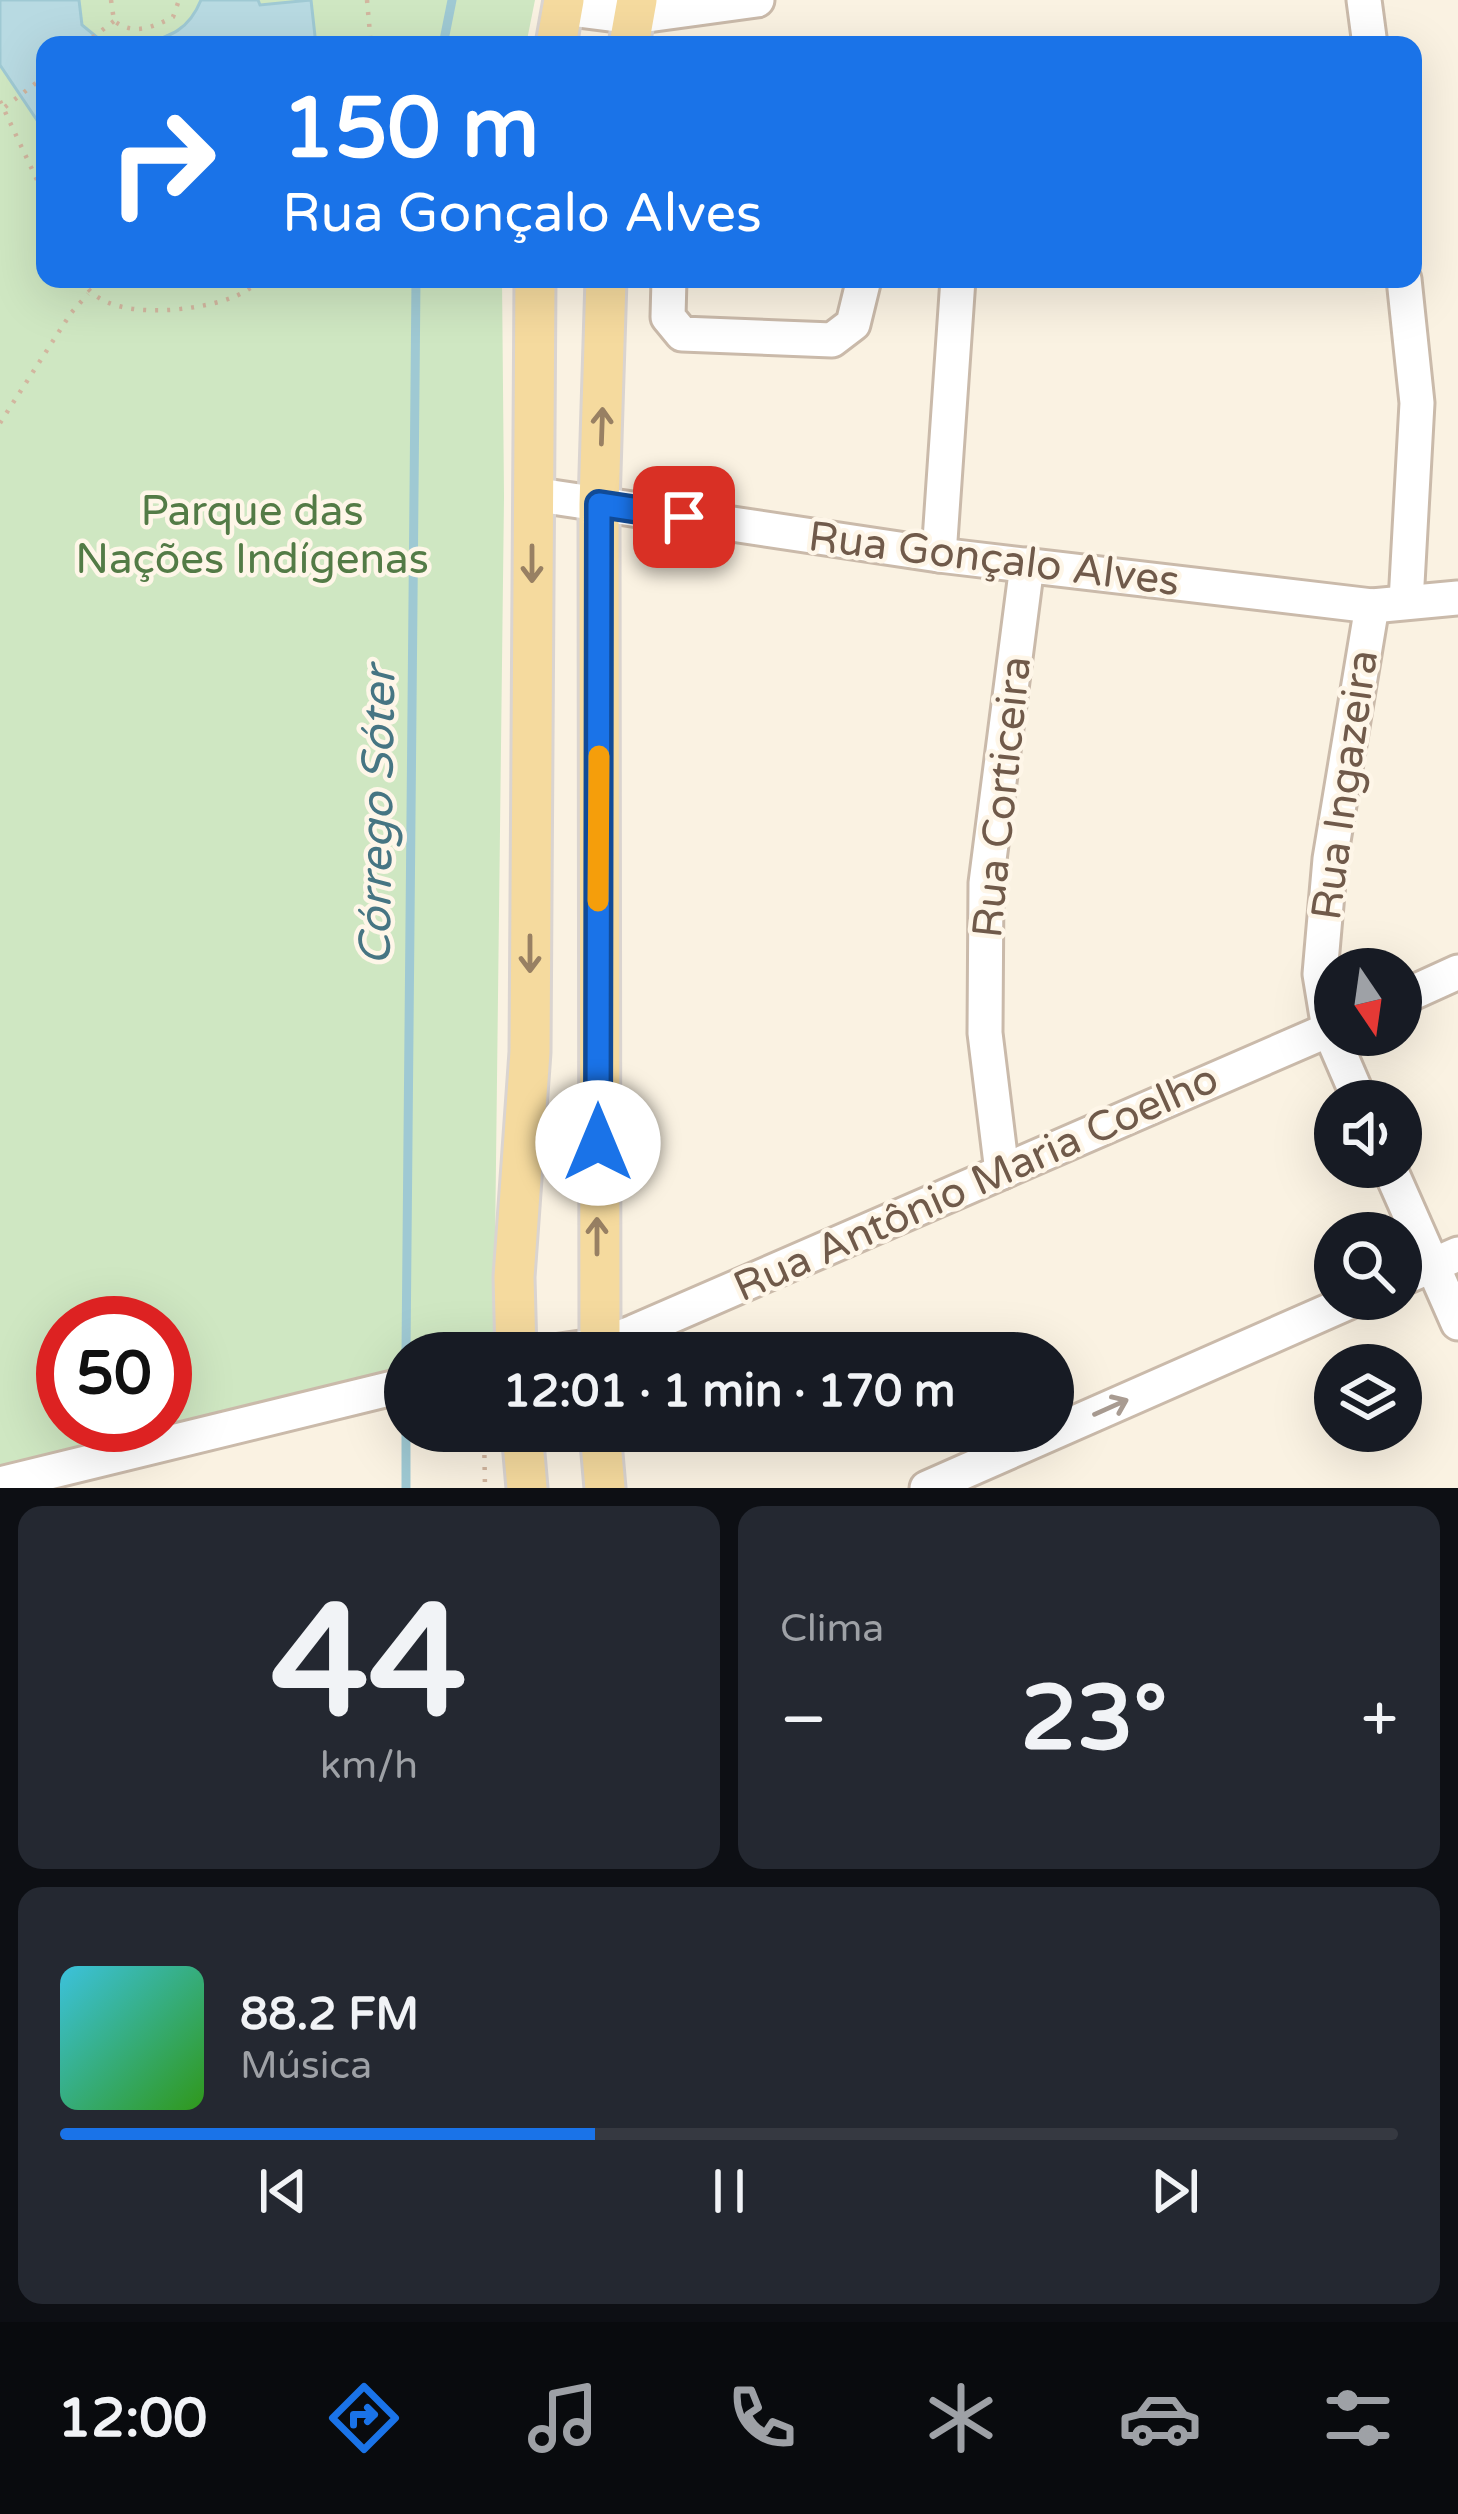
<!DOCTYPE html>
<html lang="pt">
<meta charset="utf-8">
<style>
body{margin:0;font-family:"Varela Round",sans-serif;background:#242831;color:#f1f3f6;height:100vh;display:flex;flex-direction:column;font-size:45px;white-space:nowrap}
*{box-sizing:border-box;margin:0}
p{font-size:39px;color:#9ea1a6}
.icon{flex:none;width:66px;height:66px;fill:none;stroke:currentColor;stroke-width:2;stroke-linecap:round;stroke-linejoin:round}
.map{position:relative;height:1488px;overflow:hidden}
.drawer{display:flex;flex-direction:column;gap:18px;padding:18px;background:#0d0f14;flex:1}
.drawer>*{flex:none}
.guide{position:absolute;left:36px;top:36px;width:1386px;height:252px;border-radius:24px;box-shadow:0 12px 48px #0002;background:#1a73e8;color:#fff;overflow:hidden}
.needle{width:78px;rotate:167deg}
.fabs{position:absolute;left:1314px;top:948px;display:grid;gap:24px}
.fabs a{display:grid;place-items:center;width:108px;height:108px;border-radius:50%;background:#171b24;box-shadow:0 12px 48px #0002;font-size:60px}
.speed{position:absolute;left:36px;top:1296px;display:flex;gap:24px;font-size:60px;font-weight:700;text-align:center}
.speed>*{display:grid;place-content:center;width:156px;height:156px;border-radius:50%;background:#171b24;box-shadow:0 12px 48px #0002;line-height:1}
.speed .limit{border:18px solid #d22;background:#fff;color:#111}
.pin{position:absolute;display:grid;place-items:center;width:102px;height:102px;color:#fff;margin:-51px;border-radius:24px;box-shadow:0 6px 18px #0006}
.me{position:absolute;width:132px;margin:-66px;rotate:0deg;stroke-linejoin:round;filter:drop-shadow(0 0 9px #0008)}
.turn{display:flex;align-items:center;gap:42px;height:252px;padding:0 48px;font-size:54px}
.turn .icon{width:156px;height:156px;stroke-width:2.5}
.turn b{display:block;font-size:84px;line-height:102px}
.big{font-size:90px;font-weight:700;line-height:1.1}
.drawer .widget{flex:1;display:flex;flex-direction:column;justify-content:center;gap:18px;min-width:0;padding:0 42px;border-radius:24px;background:#242831}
.drawer .dial{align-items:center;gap:0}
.dial b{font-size:156px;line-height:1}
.song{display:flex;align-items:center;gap:36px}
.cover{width:144px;height:144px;border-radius:18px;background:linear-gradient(135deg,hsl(190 70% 55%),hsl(110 70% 35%))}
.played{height:12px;border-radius:6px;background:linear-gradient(90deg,#1a73e8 40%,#363941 40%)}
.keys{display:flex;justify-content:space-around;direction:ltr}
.heat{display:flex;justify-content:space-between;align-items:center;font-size:66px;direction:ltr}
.drawer .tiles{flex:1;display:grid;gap:18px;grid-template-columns:1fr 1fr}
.widget:last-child{grid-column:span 2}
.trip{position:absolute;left:384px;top:1332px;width:690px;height:120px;border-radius:60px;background:#171b24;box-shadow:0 12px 48px #0002;font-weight:700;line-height:120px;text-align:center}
.tabs{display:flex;height:192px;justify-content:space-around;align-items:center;background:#090b0e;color:#9ea1a6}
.tabs .icon{width:84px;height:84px}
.tabs .active{color:#1a73e8}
.tabs b{font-size:54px;color:#f1f3f6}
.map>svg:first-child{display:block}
</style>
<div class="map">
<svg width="1458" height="1488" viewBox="0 0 1458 1488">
<rect width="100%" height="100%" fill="#faf2e2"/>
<path fill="#cfe7c2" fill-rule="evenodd" d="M0,0H535L526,45H45V279H502L504,497L494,1330L482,1353H405V1374L0,1470ZM63,1323H165V1425H63Z"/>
<g fill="#b8dae2" stroke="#9fc9d3" stroke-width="3">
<path d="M0,0H79L82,25L104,43L115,45H45V132L0,65Z"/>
<path d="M201,0H258L260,5L311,0L316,45H141C171,36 189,30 201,0Z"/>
</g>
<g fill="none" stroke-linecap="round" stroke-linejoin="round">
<g stroke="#9fc9d3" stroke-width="9">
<path d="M443,45L452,0"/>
<path d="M406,1353L416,279"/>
<path d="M406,1431V1488"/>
</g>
<defs>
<g id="minor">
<path d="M1364,0L1370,45"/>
<path d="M562,8L633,17L757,0"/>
<path d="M669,279L668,317L682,334L832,340L853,324L864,279"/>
<path d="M1404,279L1417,403L1406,602"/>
<path d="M532,494L939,555L1372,606L1458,598"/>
<path d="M939,555L958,279"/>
<path d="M1401,998L1458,972"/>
<path d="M1360,1101L1329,1029L1320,974L1330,859L1372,606"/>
<path d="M1389,1167L1458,1323"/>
<path d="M1002,1172L985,1033L986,883L1027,565"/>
<path d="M1401,1279L1458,1254"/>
<path d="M547,1353L601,1345L634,1332L1335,1027"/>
<path d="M0,1484L405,1385"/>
<path d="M927,1488L1356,1299"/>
</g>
<g id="major">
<path d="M556,45L564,0"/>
<path d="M629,45L637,0"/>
<path d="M516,1353L514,1277L530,1052L535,279"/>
<path d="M600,1353L599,504L606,279"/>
<path d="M522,1431L527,1488"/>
<path d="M600,1431L605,1488"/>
</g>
</defs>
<use href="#minor" stroke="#cabaaa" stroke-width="39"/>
<use href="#major" stroke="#dad4d0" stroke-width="45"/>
<g stroke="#d2b69f" stroke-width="4.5" stroke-dasharray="3 9" stroke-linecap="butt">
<path d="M111,0L114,21C134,36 153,27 173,17L179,0"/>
<path d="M367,0L371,45"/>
<path d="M83,45L114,21"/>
<path d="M0,101L45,197"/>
<path d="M5,107L45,76"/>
<path d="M82,279C101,323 193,312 231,298C243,294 254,285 265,279"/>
<path d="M0,423L71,313L88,294"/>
<path d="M484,1431L485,1488"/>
</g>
<use href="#minor" stroke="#fff" stroke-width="33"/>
<use href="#major" stroke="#f5da9e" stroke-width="39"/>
</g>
<defs><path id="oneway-shaft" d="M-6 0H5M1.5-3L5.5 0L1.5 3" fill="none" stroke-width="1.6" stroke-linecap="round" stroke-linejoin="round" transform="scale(3)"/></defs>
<g stroke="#988063">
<use href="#oneway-shaft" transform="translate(602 426) rotate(-88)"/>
<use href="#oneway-shaft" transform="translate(532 564) rotate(90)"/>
<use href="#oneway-shaft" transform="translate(530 954) rotate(90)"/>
<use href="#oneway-shaft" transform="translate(597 1236) rotate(-90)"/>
</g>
<use stroke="#a99c92" href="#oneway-shaft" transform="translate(1111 1407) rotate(-24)"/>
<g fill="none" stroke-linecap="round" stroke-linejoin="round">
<defs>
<path id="route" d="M598,1143L599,504L684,517"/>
</defs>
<use href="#route" stroke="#114b97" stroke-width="30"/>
<use href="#route" stroke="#1a73e8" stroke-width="21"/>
<path stroke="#f59e0b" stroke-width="21" d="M598,901L599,756"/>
</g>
<g text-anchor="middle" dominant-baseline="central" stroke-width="9" stroke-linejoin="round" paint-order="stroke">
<g font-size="42" fill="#537b46" stroke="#fef6e8">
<text x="252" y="511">Parque das<tspan x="252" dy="48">Nações Indígenas</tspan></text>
</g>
<g font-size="42" fill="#705a4a" stroke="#fef6e8">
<text transform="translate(994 559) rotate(7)">Rua Gonçalo Alves</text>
<text transform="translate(1345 785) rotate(-82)">Rua Ingazeira</text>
<text transform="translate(1002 797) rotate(-84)">Rua Corticeira</text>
<text transform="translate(976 1183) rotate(-24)">Rua Antônio Maria Coelho</text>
</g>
<g font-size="45" font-style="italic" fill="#467583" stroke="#fef6e8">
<text transform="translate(378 816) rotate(-89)">Córrego Sóter</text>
</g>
</g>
</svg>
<div class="fabs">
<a><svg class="needle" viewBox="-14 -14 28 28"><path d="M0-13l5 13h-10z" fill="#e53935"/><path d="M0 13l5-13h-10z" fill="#9ea1a6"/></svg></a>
<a><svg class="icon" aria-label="sound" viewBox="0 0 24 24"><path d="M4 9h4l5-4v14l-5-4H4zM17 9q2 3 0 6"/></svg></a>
<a><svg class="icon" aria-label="search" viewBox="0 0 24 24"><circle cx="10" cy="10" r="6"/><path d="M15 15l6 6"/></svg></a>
<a><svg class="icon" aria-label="layers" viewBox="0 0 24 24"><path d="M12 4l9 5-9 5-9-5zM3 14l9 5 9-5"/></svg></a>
</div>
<div class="speed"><div class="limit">50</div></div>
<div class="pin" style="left:684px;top:517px;background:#d93025"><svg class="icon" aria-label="arrive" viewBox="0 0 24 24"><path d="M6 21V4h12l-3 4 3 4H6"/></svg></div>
<svg class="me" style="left:598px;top:1143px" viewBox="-20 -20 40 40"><circle r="19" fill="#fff"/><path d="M0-13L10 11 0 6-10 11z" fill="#1a73e8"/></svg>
<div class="trip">12:01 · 1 min · 170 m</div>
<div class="guide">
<div class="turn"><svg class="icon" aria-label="right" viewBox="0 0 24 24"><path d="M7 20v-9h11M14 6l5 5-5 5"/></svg><div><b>150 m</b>Rua Gonçalo Alves</div></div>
</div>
</div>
<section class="drawer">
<div class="tiles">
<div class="widget dial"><b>44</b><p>km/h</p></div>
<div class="widget"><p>Clima</p>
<div class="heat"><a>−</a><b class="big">23°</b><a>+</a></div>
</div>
<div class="widget">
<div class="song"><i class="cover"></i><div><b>88.2 FM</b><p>Música</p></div></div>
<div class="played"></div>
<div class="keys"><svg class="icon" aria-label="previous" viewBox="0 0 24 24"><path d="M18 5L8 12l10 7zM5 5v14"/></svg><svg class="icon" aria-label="pause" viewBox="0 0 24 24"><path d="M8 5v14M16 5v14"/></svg><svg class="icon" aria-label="next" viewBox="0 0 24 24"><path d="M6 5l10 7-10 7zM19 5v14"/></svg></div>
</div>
</div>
</section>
<nav class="tabs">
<b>12:00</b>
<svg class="icon active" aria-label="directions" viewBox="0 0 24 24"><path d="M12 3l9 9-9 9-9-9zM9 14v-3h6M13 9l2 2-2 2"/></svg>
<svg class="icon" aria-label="music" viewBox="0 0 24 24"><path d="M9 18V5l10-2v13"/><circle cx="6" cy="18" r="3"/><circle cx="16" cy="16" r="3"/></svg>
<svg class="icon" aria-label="phone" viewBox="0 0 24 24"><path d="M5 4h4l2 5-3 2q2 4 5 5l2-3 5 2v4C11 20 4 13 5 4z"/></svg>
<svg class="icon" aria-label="climate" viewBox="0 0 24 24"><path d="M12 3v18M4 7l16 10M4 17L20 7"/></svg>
<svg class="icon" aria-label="car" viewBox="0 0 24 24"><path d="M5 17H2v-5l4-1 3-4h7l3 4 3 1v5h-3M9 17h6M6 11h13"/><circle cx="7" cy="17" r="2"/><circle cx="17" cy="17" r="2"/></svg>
<svg class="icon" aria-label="filters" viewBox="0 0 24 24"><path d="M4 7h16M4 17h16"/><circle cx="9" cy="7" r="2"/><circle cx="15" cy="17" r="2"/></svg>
</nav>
